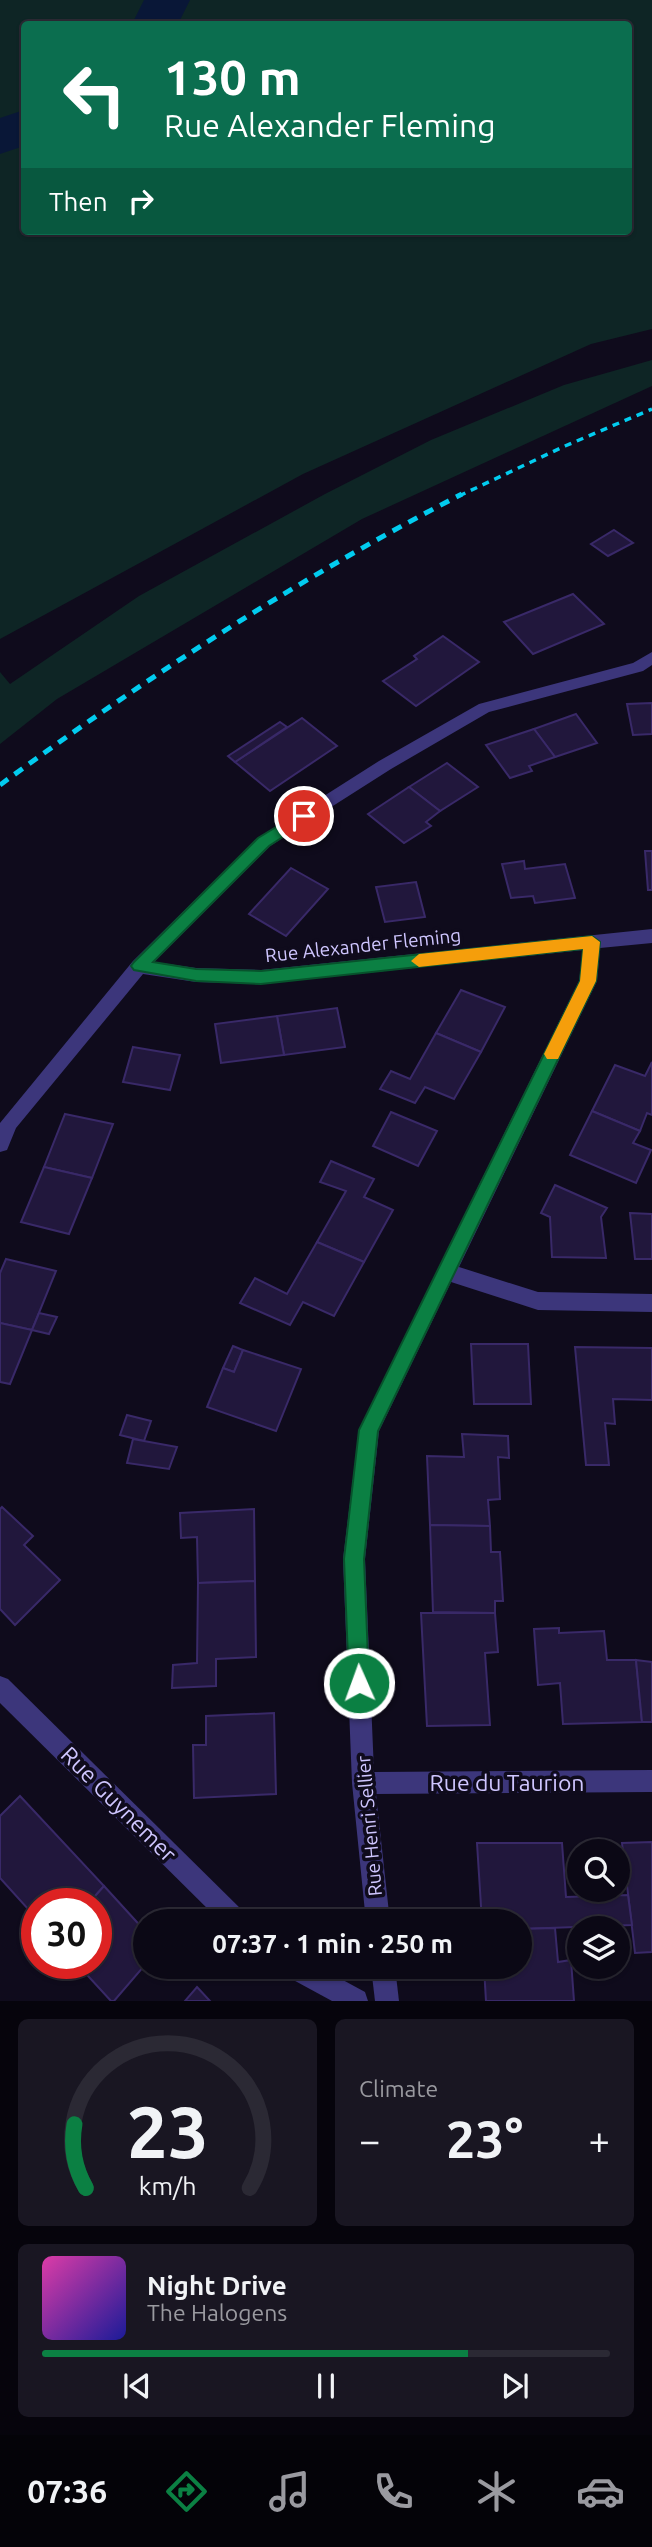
<!DOCTYPE html>
<meta charset="utf-8">
<style>
body{margin:0;font-family:Ubuntu,sans-serif;background:#191622;color:#f1f3f6;height:100vh;display:flex;flex-direction:column;font-size:26px;white-space:nowrap}
*{box-sizing:border-box;margin:0}
p{font-size:23px;color:#9a9aa0}
.icon{flex:none;width:38px;height:38px;fill:none;stroke:currentColor;stroke-width:2;stroke-linecap:round;stroke-linejoin:round}
.map{position:relative;height:2001px;overflow:hidden}
.side{display:flex;flex-direction:column;gap:18px;padding:18px;background:#06040c;flex:1}
.side>*{flex:none}
.hud{position:absolute;left:21px;top:21px;width:611px;height:214px;border-radius:7px;box-shadow:0 2px 5px #0004,0 0 0 2px #2b2934;background:#0b6e4f;color:#fff;overflow:hidden}
.controls{position:absolute;left:567px;top:1839px;display:grid;gap:14px}
.controls a{display:grid;place-items:center;width:63px;height:63px;border-radius:50%;background:#0b0815;box-shadow:0 2px 5px #0004,0 0 0 2px #2b2934;font-size:35px}
.speed{position:absolute;left:21px;top:1888px;display:flex;gap:14px;font-size:35px;font-weight:700;text-align:center}
.speed>*{display:grid;place-content:center;width:91px;height:91px;border-radius:50%;background:#0b0815;box-shadow:0 2px 5px #0004,0 0 0 2px #2b2934;line-height:1}
.speed .limit{border:10px solid #d22;background:#fff;color:#111}
.pin{position:absolute;display:grid;place-items:center;width:60px;height:60px;color:#fff;margin:-30px;border:4px solid #fff;border-radius:50%;box-shadow:0 2px 7px #0007}
.me{position:absolute;width:77px;margin:-38px;rotate:358deg;stroke-linejoin:round;filter:drop-shadow(0 0 5px #0008)}
.turn{display:flex;align-items:center;gap:24px;height:147px;padding:0 28px;font-size:32px}
.turn .icon{width:91px;height:91px;stroke-width:2.5}
.turn b{display:block;font-size:49px;line-height:60px}
.then{display:flex;align-items:center;height:66px;padding:0 28px;background:#0003;gap:14px;font-size:26px}
.big{font-size:52px;font-weight:600;line-height:1.1}
.side .card{flex:1;display:flex;flex-direction:column;justify-content:center;gap:10px;min-width:0;padding:0 24px;border-radius:10px;background:#191622}
.side .dial{align-items:center;gap:0}
.dial svg{height:182px;overflow:visible;fill:none;stroke:#2b2934;stroke-width:7;stroke-linecap:round;text-anchor:middle}
.dial text{fill:#f1f3f6;stroke:none}
.song{display:flex;align-items:center;gap:21px}
.cover{width:84px;height:84px;border-radius:10px;background:linear-gradient(135deg,hsl(320 70% 55%),hsl(240 70% 35%))}
.played{height:7px;border-radius:4px;background:linear-gradient(90deg,#0b8043 75%,#2b2934 75%)}
.keys{display:flex;justify-content:space-around;direction:ltr}
.heat{display:flex;justify-content:space-between;align-items:center;font-size:38px;direction:ltr}
.side .tiles{flex:1;display:grid;gap:18px;grid-template-columns:1fr 1fr}
.card:last-child{grid-column:span 2}
.trip{position:absolute;left:133px;top:1909px;width:399px;height:70px;border-radius:35px;background:#0b0815;box-shadow:0 2px 5px #0004,0 0 0 2px #2b2934;font-weight:600;line-height:70px;text-align:center}
.tab-bar{display:flex;height:112px;justify-content:space-around;align-items:center;background:#040308;color:#9a9aa0}
.tab-bar .icon{width:49px;height:49px}
.tab-bar .on{color:#0b8043}
.tab-bar b{font-size:32px;color:#f1f3f6}
.map>svg:first-child{display:block}
</style>
<div class="map">
<svg width="652" height="2001" viewBox="0 0 652 2001">
<rect width="100%" height="100%" fill="#0f0b1c"/>
<g fill="#0e2525" fill-rule="evenodd">
<path d="M0,0H652V329L591,344L303,474L0,639ZM24,24H628V231H24Z"/>
<path d="M652,360V386L362,519L57,699L0,744V672L10,684L139,596L325,494L431,440L564,385Z"/>
</g>
<g fill="none" stroke-linecap="round" stroke-linejoin="round">
<g fill="#091737" fill-rule="evenodd">
<path d="M144,0H190L178,24H132Z"/>
<path d="M24,110V146L0,154V118Z"/>
</g>
</g>
<g fill="#21173c" stroke="#392968" stroke-width="2">
<path d="M614,530L633,543L608,556L591,544Z"/>
<path d="M573,594L604,624L533,654L504,622Z"/>
<path d="M443,636L479,662L416,706L383,681L417,659L414,656Z"/>
<path d="M652,703V734L633,735L627,704Z"/>
<path d="M576,714L597,743L555,757L534,729Z"/>
<path d="M302,718L337,746L270,791L235,762Z"/>
<path d="M280,722L287,727L235,762L228,756Z"/>
<path d="M534,729L555,757L529,766L532,771L510,778L486,745Z"/>
<path d="M447,763L478,787L440,811L409,787Z"/>
<path d="M409,787L440,811L426,822L431,826L404,843L368,814Z"/>
<path d="M645,851H652V890H648Z"/>
<path d="M524,861L525,869L565,864L575,898L535,903L533,896L511,898L502,864Z"/>
<path d="M291,868L328,889L286,936L249,914Z"/>
<path d="M416,882L425,917L385,922L376,887Z"/>
<path d="M461,990L505,1007L481,1052L436,1033Z"/>
<path d="M337,1008L345,1047L284,1055L277,1016Z"/>
<path d="M277,1016L284,1055L221,1063L215,1024Z"/>
<path d="M436,1033L481,1052L454,1099L425,1087L415,1103L380,1089L391,1071L410,1079Z"/>
<path d="M133,1047L180,1055L170,1090L123,1082Z"/>
<path d="M652,1062V1115L647,1113L640,1131L592,1111L615,1065L645,1076Z"/>
<path d="M592,1111L640,1131L633,1143L651,1150L636,1183L570,1155Z"/>
<path d="M391,1112L437,1131L418,1166L373,1146Z"/>
<path d="M65,1114L113,1124L92,1178L44,1167Z"/>
<path d="M331,1161L374,1179L364,1197L393,1210L364,1262L317,1242L346,1191L320,1182Z"/>
<path d="M44,1167L92,1178L69,1234L21,1222Z"/>
<path d="M555,1185L607,1208L601,1217L606,1258L552,1257L550,1217L541,1213Z"/>
<path d="M630,1213L652,1214V1259H635Z"/>
<path d="M317,1242L364,1262L334,1316L303,1302L290,1325L240,1303L255,1278L287,1294Z"/>
<path d="M6,1259L56,1271L32,1330L0,1323V1273Z"/>
<path d="M39,1313L57,1317L49,1334L32,1330Z"/>
<path d="M0,1323L32,1330L10,1384L0,1382Z"/>
<path d="M471,1344H528L531,1404H474Z"/>
<path d="M233,1346L243,1350L234,1372L223,1368Z"/>
<path d="M575,1347L652,1348V1400L613,1399L615,1424L605,1423L609,1465H586Z"/>
<path d="M243,1350L301,1369L276,1431L207,1407L223,1368L234,1372Z"/>
<path d="M127,1415L151,1421L144,1441L120,1435Z"/>
<path d="M462,1434L508,1436L509,1458L498,1457L500,1499L488,1500L490,1526L430,1525L427,1456L464,1457Z"/>
<path d="M133,1439L177,1447L169,1469L127,1463Z"/>
<path d="M2,1507L33,1536L24,1545L60,1580L15,1625L0,1609V1509Z"/>
<path d="M254,1509L255,1581L198,1583L197,1537L181,1538L180,1513Z"/>
<path d="M430,1525L490,1526L491,1552H500L503,1601H495V1613L433,1612Z"/>
<path d="M255,1581L256,1657L216,1659V1686L172,1688L173,1665L197,1663L198,1583Z"/>
<path d="M421,1613H495L498,1652L485,1653L490,1725L427,1726Z"/>
<path d="M559,1628V1633L604,1631L607,1660H636L642,1722L563,1724L560,1683L538,1685L534,1629Z"/>
<path d="M636,1660L652,1662V1722H642Z"/>
<path d="M274,1713L276,1794L194,1798L193,1745H206V1716Z"/>
<path d="M20,1796L104,1886L88,1904H37V1919L0,1878V1816Z"/>
<path d="M652,1842V1952L635,1953L622,1843Z"/>
<path d="M477,1843H562L566,1897L628,1895L632,1925L520,1929V1922H482Z"/>
<path d="M104,1886L145,1931V1965L114,2001H111L77,1964H96V1904H88Z"/>
<path d="M555,1928L558,1962L571,1960L574,2001H486L484,1967H520V1929Z"/>
<path d="M197,1987L210,2001H185Z"/>
</g>
<g fill="none" stroke-linecap="round" stroke-linejoin="round">
<g fill="#3c367b" fill-rule="evenodd">
<path d="M652,652V665L643,671L489,712L391,769L270,846L154,962L196,968L261,970L652,929V943L600,948L597,981L459,1267L538,1292L652,1294V1312L538,1310L451,1282L379,1431L365,1559L374,1772L652,1770V1792L376,1794L390,1922H366L352,1783L343,1559L359,1430L579,981L583,950L261,984L196,982L143,974L16,1128L7,1150L0,1152V1123L133,961L258,838L379,761L479,704L633,663Z"/>
<path d="M0,1676L8,1679L246,1914L250,1922H221L0,1703Z"/>
<path d="M283,1967H319L365,1992L368,2001H332L286,1976Z"/>
<path d="M371,1967H395L399,2001H375Z"/>
</g>
<path stroke="#02ccef" stroke-width="3.5" stroke-dasharray="7 6" stroke-linecap="butt" d="M459,496L565,446L652,409"/>
<path stroke="#02ccef" stroke-width="5" stroke-dasharray="10 8" stroke-linecap="butt" d="M0,785C147,677 299,578 462,494"/>
</g>
<path fill="#0b8043" stroke="#07532c" stroke-width="2" d="M304,810L309,812L311,816L309,820L269,846L153,962L196,969L261,971L592,936L600,942L596,981L378,1431L364,1559L369,1683L366,1690L359,1693L352,1690L349,1683L344,1559L359,1430L580,981L583,949L261,984L196,981L134,970L131,966L134,962L258,838Z"/>
<path fill="#f59e0b" d="M592,936L600,942L596,981L558,1059H547L544,1054L580,981L583,949L419,967L411,961L419,954Z"/>
<g text-anchor="middle" dominant-baseline="central" stroke-width="7" stroke-linejoin="round" paint-order="stroke">
<g font-size="19" fill="#cfc6ff" stroke="#0f0b1c">
<text transform="translate(363 945) rotate(-6)">Rue Alexander Fleming</text>
<text transform="translate(369 1826) rotate(-95)">Rue Henri Sellier</text>
</g>
<g font-size="23" fill="#cfc6ff" stroke="#0f0b1c">
<text x="507" y="1782">Rue du Taurion</text>
<text transform="translate(119 1804) rotate(45)">Rue Guynemer</text>
</g>
</g>
</svg>
<div class="controls">
<a><svg class="icon" aria-label="search" viewBox="0 0 24 24"><circle cx="10" cy="10" r="6"/><path d="M15 15l6 6"/></svg></a>
<a><svg class="icon" aria-label="layers" viewBox="0 0 24 24"><path d="M12 4l9 5-9 5-9-5zM3 14l9 5 9-5"/></svg></a>
</div>
<div class="speed"><div class="limit">30</div></div>
<div class="pin" style="left:304px;top:816px;background:#d93025"><svg class="icon" aria-label="arrive" viewBox="0 0 24 24"><path d="M6 21V4h12l-3 4 3 4H6"/></svg></div>
<svg class="me" style="left:359px;top:1683px" viewBox="-20 -20 40 40"><circle r="17" fill="#0b8043" stroke="#fff" stroke-width="3"/><path d="M0-11L8 9 0 5-8 9z" fill="#fff"/></svg>
<div class="trip">07:37 · 1 min · 250 m</div>
<div class="hud">
<div class="turn"><svg class="icon" aria-label="left" viewBox="0 0 24 24"><path d="M17 20v-9H6M10 6l-5 5 5 5"/></svg><div><b>130 m</b>Rue Alexander Fleming</div></div>
<div class="then">Then<svg class="icon" aria-label="right" viewBox="0 0 24 24"><path d="M7 20v-9h11M14 6l5 5-5 5"/></svg></div>
</div>
</div>
<section class="side">
<div class="tiles">
<div class="card dial"><svg viewBox="0 0 100 80">
<path d="M14 69A42 42 0 1 1 86 69"/>
<path d="M14 69A42 42 0 0 1 9 41" stroke="#0b8043"/>
<text x="50" y="56" font-size="32" font-weight="700">23</text>
<text x="50" y="72" font-size="11">km/h</text>
</svg></div>
<div class="card"><p>Climate</p>
<div class="heat"><a>−</a><b class="big">23°</b><a>+</a></div>
</div>
<div class="card">
<div class="song"><i class="cover"></i><div><b>Night Drive</b><p>The Halogens</p></div></div>
<div class="played"></div>
<div class="keys"><svg class="icon" aria-label="previous" viewBox="0 0 24 24"><path d="M18 5L8 12l10 7zM5 5v14"/></svg><svg class="icon" aria-label="pause" viewBox="0 0 24 24"><path d="M8 5v14M16 5v14"/></svg><svg class="icon" aria-label="next" viewBox="0 0 24 24"><path d="M6 5l10 7-10 7zM19 5v14"/></svg></div>
</div>
</div>
</section>
<nav class="tab-bar">
<b>07:36</b>
<svg class="icon on" aria-label="directions" viewBox="0 0 24 24"><path d="M12 3l9 9-9 9-9-9zM9 14v-3h6M13 9l2 2-2 2"/></svg>
<svg class="icon" aria-label="music" viewBox="0 0 24 24"><path d="M9 18V5l10-2v13"/><circle cx="6" cy="18" r="3"/><circle cx="16" cy="16" r="3"/></svg>
<svg class="icon" aria-label="phone" viewBox="0 0 24 24"><path d="M5 4h4l2 5-3 2q2 4 5 5l2-3 5 2v4C11 20 4 13 5 4z"/></svg>
<svg class="icon" aria-label="climate" viewBox="0 0 24 24"><path d="M12 3v18M4 7l16 10M4 17L20 7"/></svg>
<svg class="icon" aria-label="car" viewBox="0 0 24 24"><path d="M5 17H2v-5l4-1 3-4h7l3 4 3 1v5h-3M9 17h6M6 11h13"/><circle cx="7" cy="17" r="2"/><circle cx="17" cy="17" r="2"/></svg>
</nav>
